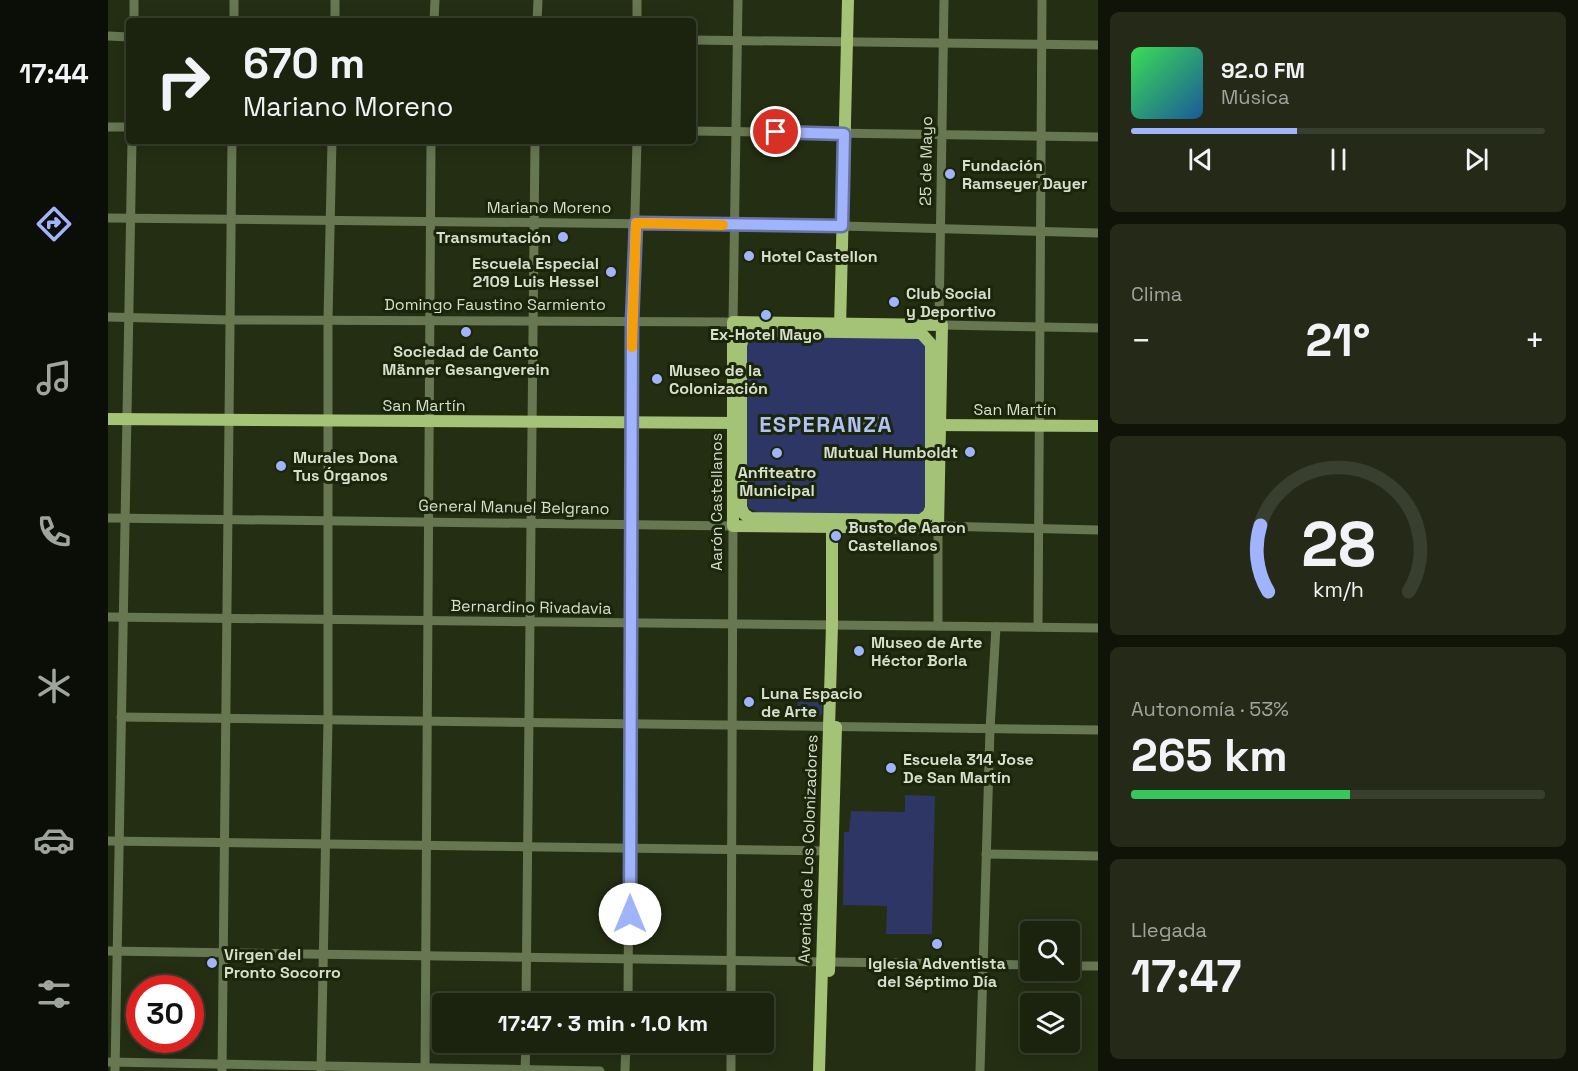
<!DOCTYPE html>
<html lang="es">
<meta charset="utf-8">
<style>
body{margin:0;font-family:"Space Grotesk",sans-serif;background:#242a17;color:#f1f3f6;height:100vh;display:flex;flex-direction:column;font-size:22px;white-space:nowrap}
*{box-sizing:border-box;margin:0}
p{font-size:20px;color:#a0a49e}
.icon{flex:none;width:33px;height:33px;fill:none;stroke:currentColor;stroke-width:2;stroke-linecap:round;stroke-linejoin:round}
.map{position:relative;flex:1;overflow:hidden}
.drawer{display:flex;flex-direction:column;gap:12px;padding:12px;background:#0f1308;width:480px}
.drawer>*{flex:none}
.hud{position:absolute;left:18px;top:18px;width:570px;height:126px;border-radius:6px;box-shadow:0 3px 15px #0003,0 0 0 2px #393f2e;background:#1b220e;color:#f1f3f6;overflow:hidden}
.controls{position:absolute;left:912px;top:921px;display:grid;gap:12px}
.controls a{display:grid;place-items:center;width:60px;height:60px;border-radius:6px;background:#1b220e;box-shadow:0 3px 15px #0003,0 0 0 2px #393f2e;font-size:30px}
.speed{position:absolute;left:18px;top:975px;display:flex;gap:12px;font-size:30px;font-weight:700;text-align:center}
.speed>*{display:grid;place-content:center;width:78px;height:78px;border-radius:50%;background:#1b220e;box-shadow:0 3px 15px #0003,0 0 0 2px #393f2e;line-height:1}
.speed .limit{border:9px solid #d22;background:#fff;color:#111}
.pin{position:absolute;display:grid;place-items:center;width:51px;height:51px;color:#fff;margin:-26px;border:3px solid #fff;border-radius:50%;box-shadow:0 2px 6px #0007}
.me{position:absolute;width:66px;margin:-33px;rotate:0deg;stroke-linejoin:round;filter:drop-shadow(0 0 4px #0008)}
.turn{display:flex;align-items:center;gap:21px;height:126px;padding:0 18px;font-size:27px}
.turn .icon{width:78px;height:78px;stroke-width:2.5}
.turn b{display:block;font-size:42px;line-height:51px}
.big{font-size:45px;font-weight:800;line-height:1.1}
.drawer .card{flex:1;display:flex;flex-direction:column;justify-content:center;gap:9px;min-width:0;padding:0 21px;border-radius:9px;background:#242a17}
.drawer .dial{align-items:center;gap:0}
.dial svg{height:156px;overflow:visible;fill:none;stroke:#393f2e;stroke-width:7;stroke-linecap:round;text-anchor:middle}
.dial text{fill:#f1f3f6;stroke:none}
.song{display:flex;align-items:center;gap:18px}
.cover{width:72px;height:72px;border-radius:9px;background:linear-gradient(135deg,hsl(130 70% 55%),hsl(210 70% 35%))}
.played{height:6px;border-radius:3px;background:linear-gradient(90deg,#a0b3fd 40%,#393f2e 40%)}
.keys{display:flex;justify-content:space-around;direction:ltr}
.heat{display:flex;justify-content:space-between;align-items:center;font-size:33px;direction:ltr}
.charge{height:9px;border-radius:4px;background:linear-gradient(90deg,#34c759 53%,#393f2e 0)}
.trip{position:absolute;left:324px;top:993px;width:342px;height:60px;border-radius:6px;background:#1b220e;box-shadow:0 3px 15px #0003,0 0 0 2px #393f2e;font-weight:800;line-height:60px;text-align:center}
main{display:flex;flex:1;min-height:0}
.menu{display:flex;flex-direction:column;width:108px;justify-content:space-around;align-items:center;background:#0b0e06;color:#a0a49e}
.menu .icon{width:42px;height:42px}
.menu .on{color:#a0b3fd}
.menu b{font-size:27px;color:#f1f3f6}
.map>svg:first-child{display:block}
</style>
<main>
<nav class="menu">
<b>17:44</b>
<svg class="icon on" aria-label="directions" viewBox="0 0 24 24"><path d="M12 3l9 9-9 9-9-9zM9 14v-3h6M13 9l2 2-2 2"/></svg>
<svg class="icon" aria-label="music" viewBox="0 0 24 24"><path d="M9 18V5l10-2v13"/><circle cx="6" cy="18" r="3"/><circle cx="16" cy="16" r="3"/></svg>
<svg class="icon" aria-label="phone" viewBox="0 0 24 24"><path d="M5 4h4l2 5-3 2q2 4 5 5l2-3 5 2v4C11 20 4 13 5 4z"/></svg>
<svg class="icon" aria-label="climate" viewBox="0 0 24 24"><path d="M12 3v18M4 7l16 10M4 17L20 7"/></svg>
<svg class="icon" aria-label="car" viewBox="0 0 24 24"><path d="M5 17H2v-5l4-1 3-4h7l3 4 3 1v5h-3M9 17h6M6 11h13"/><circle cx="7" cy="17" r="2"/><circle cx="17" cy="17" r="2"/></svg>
<svg class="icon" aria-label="filters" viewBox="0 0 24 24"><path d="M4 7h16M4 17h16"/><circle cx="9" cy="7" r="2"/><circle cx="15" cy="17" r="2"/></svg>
</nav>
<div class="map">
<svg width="990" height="1071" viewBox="0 0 990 1071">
<rect width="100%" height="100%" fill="#242e13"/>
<g fill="#2d3664">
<path d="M810,336L818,343L819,501L816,511L808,515L651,513L641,508L638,503V345L642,337Z"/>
<path d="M690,690H714V713L712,716H689Z"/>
<path d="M797,795L827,796L824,934H778L779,906L735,905L736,832H741L743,811L797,812Z"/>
</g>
<path fill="#6172c4" stroke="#8492c7" stroke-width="1.5" d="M753,417H769L774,420L775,425L769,430H753Z"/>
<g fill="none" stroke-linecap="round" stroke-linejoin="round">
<g stroke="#677752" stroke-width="9">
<path d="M26,21V0"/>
<path d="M126,21V0"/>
<path d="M227,21V0"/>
<path d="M326,21L327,0"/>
<path d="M429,21L430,0"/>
<path d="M529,21V0"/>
<path d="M0,36L21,37"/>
<path d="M585,40L990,45"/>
<path d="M0,127H21"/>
<path d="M585,131L990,137"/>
<path d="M0,218L734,226L990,233"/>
<path d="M0,317L121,320L625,322L630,0"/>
<path d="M831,323L836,0"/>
<path d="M834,325L990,328"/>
<path d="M0,518L625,526L623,1004"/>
<path d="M832,526L990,530"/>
<path d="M0,617L990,628"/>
<path d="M830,626V528"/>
<path d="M930,627L934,0"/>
<path d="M13,717L990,730"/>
<path d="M0,841L723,851"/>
<path d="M878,854L990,856"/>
<path d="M0,951L922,965"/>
<path d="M962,966H990"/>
<path d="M418,1004L427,141"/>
<path d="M520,1004L524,322L529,141"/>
<path d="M0,1062L492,1071"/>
<path d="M7,1071L24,141"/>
<path d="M114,1071L124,141"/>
<path d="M213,1071L220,721V319L224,141"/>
<path d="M317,1071L323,141"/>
<path d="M417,1071L418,1042"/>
<path d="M517,1071L518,1042"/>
<path d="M623,1071V1042"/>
<path d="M872,1071L882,729L888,627"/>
</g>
<g stroke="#a4c376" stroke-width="12">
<path d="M625,322L834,325L830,528L625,526Z"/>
<path d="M732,328L740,0"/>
<path d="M646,331L813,333L823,344V508L820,515L813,520L642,518L636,514L633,507V345L636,336Z"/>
<path d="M0,419L632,423"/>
<path d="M826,425L990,426"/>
<path d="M721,971L728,727"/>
<path d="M711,1071L724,625V521"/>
</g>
</g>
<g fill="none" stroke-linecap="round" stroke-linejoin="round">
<defs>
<path id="route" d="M522,914L524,322L528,223L734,226L736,134L668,132"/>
</defs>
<use href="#route" stroke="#6874a4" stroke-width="15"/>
<use href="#route" stroke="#a0b3fd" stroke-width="10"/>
<path stroke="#f59e0b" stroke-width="10" d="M524,347L528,223L615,225"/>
</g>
<g fill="#a0b3fd" stroke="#1a2509" stroke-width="2">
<circle cx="842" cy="174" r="6"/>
<circle cx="455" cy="237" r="6"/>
<circle cx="641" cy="256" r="6"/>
<circle cx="503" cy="272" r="6"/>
<circle cx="786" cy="302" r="6"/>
<circle cx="658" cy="315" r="6"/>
<circle cx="358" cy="332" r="6"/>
<circle cx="549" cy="379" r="6"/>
<circle cx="862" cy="452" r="6"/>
<circle cx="669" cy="453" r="6"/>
<circle cx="173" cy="466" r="6"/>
<circle cx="728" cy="536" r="6"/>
<circle cx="751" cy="651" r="6"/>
<circle cx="641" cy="702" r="6"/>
<circle cx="783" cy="768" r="6"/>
<circle cx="829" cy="944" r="6"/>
<circle cx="104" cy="963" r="6"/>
</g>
<g text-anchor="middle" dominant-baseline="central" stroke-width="6" stroke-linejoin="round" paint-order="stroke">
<g font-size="16" fill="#d6decd" stroke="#1a2509">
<text transform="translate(818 161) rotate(-89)">25 de Mayo</text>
<text x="441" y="207">Mariano Moreno</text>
<text x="387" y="304">Domingo Faustino Sarmiento</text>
<text x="316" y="405">San Martín</text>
<text x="907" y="409">San Martín</text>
<text transform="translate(608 502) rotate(-90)">Aarón Castellanos</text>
<text transform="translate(406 507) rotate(1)">General Manuel Belgrano</text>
<text transform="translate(423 607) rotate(1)">Bernardino Rivadavia</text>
<text transform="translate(700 849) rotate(-88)">Avenida de Los Colonizadores</text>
</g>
<g font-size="16" font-weight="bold" fill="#d6decd" stroke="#1a2509" text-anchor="start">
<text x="854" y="165">Fundación<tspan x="854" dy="18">Ramseyer Dayer</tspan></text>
<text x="443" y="237" text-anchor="end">Transmutación</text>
<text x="653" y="256">Hotel Castellon</text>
<text x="491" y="263" text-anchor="end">Escuela Especial<tspan x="491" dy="18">2109 Luis Hessel</tspan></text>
<text x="798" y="293">Club Social<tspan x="798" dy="18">y Deportivo</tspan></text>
<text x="658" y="334" text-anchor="middle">Ex-Hotel Mayo</text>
<text x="358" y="351" text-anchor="middle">Sociedad de Canto<tspan x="358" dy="18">Männer Gesangverein</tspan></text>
<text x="561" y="370">Museo de la<tspan x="561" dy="18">Colonización</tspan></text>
<text x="850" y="452" text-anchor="end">Mutual Humboldt</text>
<text x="185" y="457">Murales Dona<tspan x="185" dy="18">Tus Órganos</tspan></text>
<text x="669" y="472" text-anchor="middle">Anfiteatro<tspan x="669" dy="18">Municipal</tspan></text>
<text x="740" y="527">Busto de Aaron<tspan x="740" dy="18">Castellanos</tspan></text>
<text x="763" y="642">Museo de Arte<tspan x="763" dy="18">Héctor Borla</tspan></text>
<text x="653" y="693">Luna Espacio<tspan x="653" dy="18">de Arte</tspan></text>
<text x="795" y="759">Escuela 314 Jose<tspan x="795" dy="18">De San Martín</tspan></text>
<text x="116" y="954">Virgen del<tspan x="116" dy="18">Pronto Socorro</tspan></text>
<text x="829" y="963" text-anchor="middle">Iglesia Adventista<tspan x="829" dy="18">del Séptimo Día</tspan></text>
</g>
<g font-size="22" font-weight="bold" letter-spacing="1.5" fill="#b2c1f8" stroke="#1a2509">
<text x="718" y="424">ESPERANZA</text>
</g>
</g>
</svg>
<div class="controls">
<a><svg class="icon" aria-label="search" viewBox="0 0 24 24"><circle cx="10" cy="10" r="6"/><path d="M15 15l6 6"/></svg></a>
<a><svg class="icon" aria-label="layers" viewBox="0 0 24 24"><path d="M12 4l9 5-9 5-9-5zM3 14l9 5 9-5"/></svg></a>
</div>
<div class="speed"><div class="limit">30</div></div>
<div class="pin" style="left:668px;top:132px;background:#d93025"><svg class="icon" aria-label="arrive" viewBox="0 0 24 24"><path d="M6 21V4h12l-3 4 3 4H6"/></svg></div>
<svg class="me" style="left:522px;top:914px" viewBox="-20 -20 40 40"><circle r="19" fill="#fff"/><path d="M0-13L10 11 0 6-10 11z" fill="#a0b3fd"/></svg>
<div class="trip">17:47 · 3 min · 1.0 km</div>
<div class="hud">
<div class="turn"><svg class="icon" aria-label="right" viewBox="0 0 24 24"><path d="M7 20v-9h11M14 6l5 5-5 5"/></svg><div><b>670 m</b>Mariano Moreno</div></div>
</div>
</div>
<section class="drawer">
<div class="card">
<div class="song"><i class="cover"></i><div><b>92.0 FM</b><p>Música</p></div></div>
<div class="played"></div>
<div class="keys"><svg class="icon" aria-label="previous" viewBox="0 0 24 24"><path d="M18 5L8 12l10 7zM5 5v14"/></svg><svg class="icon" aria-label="pause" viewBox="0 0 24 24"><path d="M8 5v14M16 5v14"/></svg><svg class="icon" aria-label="next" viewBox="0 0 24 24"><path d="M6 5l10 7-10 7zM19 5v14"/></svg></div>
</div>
<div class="card"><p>Clima</p>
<div class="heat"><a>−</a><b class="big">21°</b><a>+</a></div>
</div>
<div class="card dial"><svg viewBox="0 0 100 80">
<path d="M14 69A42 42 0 1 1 86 69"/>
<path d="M14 69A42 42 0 0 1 10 35" stroke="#a0b3fd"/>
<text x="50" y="56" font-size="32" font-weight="700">28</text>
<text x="50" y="72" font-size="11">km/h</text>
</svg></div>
<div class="card"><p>Autonomía · 53%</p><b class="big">265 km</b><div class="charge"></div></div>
<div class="card"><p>Llegada</p><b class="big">17:47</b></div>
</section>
</main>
